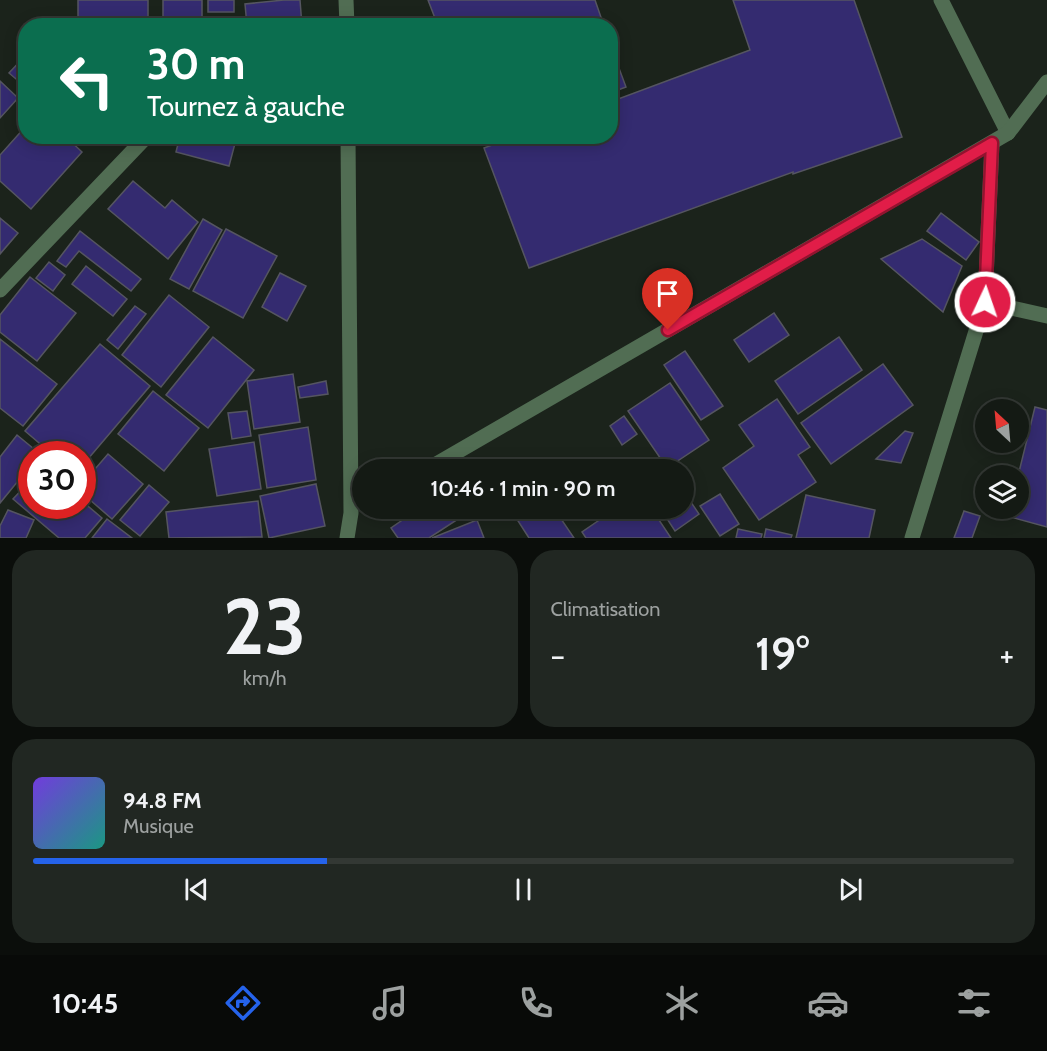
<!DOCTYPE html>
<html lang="fr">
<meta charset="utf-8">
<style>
body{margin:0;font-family:Cabin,sans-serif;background:#212722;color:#f1f3f6;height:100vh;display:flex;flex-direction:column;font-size:22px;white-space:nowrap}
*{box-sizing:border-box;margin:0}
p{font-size:20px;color:#9da1a0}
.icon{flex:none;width:33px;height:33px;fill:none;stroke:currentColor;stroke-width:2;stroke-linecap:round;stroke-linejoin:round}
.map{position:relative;height:538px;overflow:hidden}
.sheet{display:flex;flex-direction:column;gap:12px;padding:12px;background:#0b0e0b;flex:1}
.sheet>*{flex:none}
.top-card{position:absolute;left:18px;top:18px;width:600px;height:126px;border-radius:24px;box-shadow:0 3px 15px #0003,0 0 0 2px #333834;background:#0b6e4f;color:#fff;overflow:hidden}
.needle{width:39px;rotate:334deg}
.buttons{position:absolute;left:975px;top:399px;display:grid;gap:12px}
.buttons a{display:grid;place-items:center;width:54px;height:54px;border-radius:50%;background:#141a14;box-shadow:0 3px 15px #0003,0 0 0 2px #333834;font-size:30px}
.speed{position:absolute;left:18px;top:441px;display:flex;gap:12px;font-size:30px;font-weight:700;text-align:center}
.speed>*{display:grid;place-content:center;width:78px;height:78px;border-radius:50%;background:#141a14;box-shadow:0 3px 15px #0003,0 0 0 2px #333834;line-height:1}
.speed .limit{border:9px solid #d22;background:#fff;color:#111}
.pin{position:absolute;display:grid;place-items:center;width:51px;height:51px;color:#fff;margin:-62px -26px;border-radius:50% 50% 50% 0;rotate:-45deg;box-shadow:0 0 6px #0007}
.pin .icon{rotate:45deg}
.me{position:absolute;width:66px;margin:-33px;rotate:3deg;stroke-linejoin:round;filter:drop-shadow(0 0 4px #0008)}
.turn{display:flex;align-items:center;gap:21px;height:126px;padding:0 30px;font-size:27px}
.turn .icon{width:78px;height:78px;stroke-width:2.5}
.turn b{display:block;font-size:42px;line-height:51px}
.big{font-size:45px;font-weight:600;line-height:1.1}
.sheet .tile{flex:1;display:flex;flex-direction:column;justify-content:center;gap:9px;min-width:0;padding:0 21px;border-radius:24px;background:#212722}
.sheet .dial{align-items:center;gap:0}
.dial b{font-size:78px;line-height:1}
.song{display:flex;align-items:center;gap:18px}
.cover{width:72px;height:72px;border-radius:9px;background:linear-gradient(135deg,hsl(260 70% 55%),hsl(170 70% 35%))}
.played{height:6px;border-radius:3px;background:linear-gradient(90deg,#2563eb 30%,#333834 30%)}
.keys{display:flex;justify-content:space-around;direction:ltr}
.heat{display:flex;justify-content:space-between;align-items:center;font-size:33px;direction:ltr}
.sheet .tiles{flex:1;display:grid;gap:12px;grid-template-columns:1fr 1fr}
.tile:last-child{grid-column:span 2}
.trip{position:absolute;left:352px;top:459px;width:342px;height:60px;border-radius:30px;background:#141a14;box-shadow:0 3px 15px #0003,0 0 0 2px #333834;font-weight:600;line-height:60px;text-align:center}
.tab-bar{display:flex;height:96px;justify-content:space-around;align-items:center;background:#080a08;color:#9da1a0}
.tab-bar .icon{width:42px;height:42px}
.tab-bar .current{color:#2563eb}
.tab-bar b{font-size:27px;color:#f1f3f6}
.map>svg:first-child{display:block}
</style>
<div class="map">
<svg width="1047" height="538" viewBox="0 0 1047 538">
<rect width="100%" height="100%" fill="#1b231b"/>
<g fill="#342b70" stroke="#555561" stroke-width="1.5">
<rect x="78" y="0" width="70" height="26"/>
<rect x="163" y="0" width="39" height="18"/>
<rect x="208" y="0" width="26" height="12"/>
<path d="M284,0H300L302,26H247L245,4Z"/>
<path d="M428,0H595L604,26H438Z"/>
<path d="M733,0H854L902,137L793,174V172L529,268L484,148L517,136H610V102L750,50Z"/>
<path d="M205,20L235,21V26H205Z"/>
<path d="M610,44L626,87L610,93Z"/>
<path d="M25,56L26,79L22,84L9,73Z"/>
<path d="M0,81L18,98L0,118Z"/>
<path d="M26,126V136H65L82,152L31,209L0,181V155Z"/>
<path d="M180,136H237L229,166L176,152Z"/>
<path d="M133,181L165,208L172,200L198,222L168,259L108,209Z"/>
<path d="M941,213L979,242L966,260L927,231Z"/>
<path d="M0,218L18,233L0,254Z"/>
<path d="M203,219L222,230L189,289L170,279Z"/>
<path d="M226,229L277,256L243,318L193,291Z"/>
<path d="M80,231L141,279L131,291L79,251L66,267L57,261Z"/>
<path d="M922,239L962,266L943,312L881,259Z"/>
<path d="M49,262L65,275L53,291L36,278Z"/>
<path d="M86,266L127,299L113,316L72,284Z"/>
<path d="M280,273L306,286L287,321L262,307Z"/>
<path d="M30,277L76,313L37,361L0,332V315Z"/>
<path d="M169,295L209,327L161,387L122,355Z"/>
<path d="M135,306L146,314L118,349L107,340Z"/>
<path d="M774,313L789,335L749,362L734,340Z"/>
<path d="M213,337L254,370L208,428L166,395Z"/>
<path d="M839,337L862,370L798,414L775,381Z"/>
<path d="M0,339L57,384L23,426L0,408Z"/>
<path d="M100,344L150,386L82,466V454H52L25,431Z"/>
<path d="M685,351L723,406L701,420L664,365Z"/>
<path d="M883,364L913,405L831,464L801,423Z"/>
<path d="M293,374L300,422L254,429L247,381Z"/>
<path d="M326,381L328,394L300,398L298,387Z"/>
<path d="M670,383L709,440L667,468L628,411Z"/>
<path d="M153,391L199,428L164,471L118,434Z"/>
<path d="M777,399L810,447L798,455L816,482L759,520L723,468L754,446L739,425Z"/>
<path d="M1035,407L1047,410V527L1007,516L1009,508H1018V476Z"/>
<path d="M247,411L251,436L232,439L228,413Z"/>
<path d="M624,416L637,434L622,445L610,426Z"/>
<path d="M308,427L316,480L267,488L259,435Z"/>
<path d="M905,431L913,433L901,463L876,459Z"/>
<path d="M17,435L40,454H32V464L0,503V457Z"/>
<path d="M254,442L261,489L217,496L209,449Z"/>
<path d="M108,454L143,484L112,519L82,493V484Z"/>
<path d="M32,479V506H82V501L102,518L85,538H59L13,499Z"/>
<path d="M316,484L325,526L269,538L260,496Z"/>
<path d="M149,485L169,502L140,536L120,520Z"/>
<path d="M684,492L699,514L675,531L660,508H684Z"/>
<path d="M720,494L739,524L720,536L700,506Z"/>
<path d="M806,495L875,510L869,538H796Z"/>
<path d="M258,501L262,537L169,538L166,512Z"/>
<path d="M420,508H467L469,512L429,538H398L391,528Z"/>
<path d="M514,508H571L559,516L574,538H529L511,510Z"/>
<path d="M617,508H651L671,538H586L582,532Z"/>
<path d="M8,510L34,520L26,538H0V526Z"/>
<path d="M964,511L980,516L972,538H954Z"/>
<path d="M107,519L132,538H92Z"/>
<path d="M477,520L484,538H432Z"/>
<path d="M738,529L762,534L761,538H736Z"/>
<path d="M766,529L792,535L791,538H764Z"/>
</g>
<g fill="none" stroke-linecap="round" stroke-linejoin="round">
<g stroke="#516d53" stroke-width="15">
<path d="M346,0L347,26"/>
<path d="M941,0L1008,133"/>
<path d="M0,290L147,136"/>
<path d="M985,302L1047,316"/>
<path d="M426,470L1008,133L1047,82"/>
<path d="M347,538L351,513L348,136"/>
<path d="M912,538L985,302L992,143"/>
</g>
</g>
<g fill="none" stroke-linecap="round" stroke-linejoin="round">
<defs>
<path id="route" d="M668,330L992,143L985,302"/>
</defs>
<use href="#route" stroke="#92132f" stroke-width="15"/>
<use href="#route" stroke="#e11d48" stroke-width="10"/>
</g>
</svg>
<div class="buttons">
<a><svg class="needle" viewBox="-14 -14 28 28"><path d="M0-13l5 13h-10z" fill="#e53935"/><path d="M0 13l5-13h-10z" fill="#9da1a0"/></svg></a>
<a><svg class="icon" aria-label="layers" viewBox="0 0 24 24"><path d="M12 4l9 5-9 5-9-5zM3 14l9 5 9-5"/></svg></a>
</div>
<div class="speed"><div class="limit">30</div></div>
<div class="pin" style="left:668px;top:330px;background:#d93025"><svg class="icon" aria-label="arrive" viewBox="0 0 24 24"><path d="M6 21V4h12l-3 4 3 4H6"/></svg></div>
<svg class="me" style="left:985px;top:302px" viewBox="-20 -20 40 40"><circle r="17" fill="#e11d48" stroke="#fff" stroke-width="3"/><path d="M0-11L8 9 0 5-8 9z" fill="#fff"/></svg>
<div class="trip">10:46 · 1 min · 90 m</div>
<div class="top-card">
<div class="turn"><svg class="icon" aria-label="left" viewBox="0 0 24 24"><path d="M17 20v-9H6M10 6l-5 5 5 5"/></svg><div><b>30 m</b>Tournez à gauche</div></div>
</div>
</div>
<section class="sheet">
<div class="tiles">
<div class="tile dial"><b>23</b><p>km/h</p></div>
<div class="tile"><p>Climatisation</p>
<div class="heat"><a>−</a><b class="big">19°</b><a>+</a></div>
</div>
<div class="tile">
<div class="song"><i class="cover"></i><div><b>94.8 FM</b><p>Musique</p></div></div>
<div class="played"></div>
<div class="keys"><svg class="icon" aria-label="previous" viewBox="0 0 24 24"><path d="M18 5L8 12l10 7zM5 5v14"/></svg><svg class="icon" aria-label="pause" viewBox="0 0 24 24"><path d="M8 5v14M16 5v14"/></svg><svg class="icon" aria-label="next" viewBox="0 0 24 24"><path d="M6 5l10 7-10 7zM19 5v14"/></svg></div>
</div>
</div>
</section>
<nav class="tab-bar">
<b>10:45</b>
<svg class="icon current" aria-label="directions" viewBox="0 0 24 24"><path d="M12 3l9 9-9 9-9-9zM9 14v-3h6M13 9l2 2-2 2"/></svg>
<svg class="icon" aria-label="music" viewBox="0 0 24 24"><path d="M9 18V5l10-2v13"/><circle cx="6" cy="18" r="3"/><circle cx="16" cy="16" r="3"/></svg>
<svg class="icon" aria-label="phone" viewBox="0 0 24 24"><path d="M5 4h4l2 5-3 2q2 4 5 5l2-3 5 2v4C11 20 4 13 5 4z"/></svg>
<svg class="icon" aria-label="climate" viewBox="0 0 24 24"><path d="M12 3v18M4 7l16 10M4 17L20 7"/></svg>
<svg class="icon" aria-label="car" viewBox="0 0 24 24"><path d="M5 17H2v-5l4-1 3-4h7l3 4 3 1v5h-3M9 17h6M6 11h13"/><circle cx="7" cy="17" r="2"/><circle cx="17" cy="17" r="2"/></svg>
<svg class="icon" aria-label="filters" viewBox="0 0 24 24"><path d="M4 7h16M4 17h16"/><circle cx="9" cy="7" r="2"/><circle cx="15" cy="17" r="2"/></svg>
</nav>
